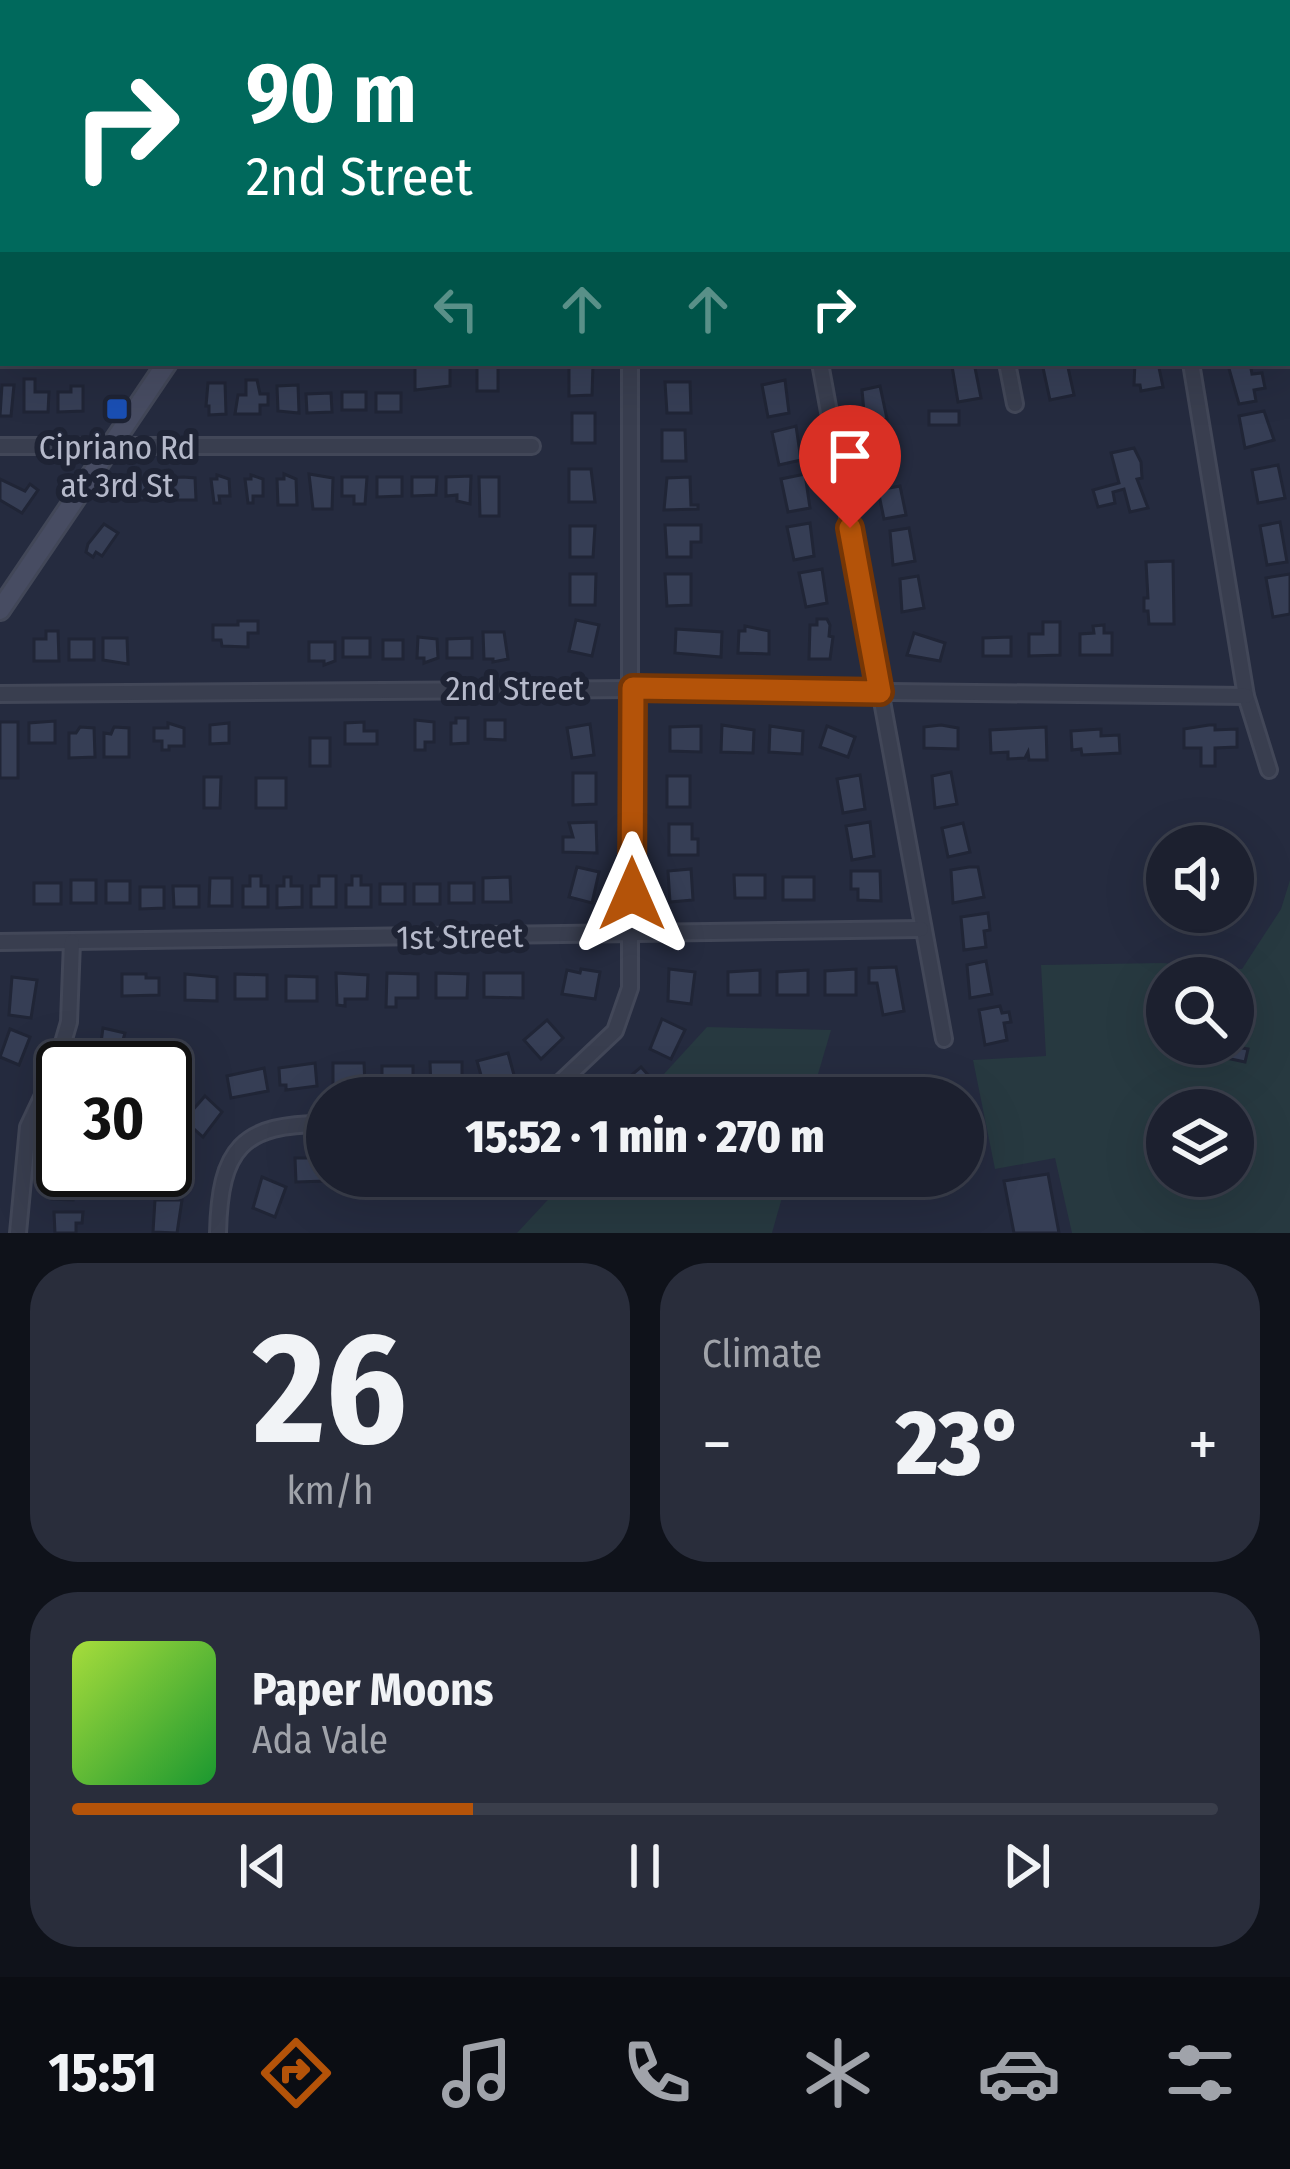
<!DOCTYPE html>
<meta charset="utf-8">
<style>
body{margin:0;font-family:"Fira Sans Condensed",sans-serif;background:#292d3b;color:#f1f3f6;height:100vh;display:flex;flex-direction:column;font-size:45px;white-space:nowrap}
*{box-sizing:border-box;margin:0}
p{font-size:39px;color:#a0a3aa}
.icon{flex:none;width:66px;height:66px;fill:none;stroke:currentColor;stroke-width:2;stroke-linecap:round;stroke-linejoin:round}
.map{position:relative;height:1233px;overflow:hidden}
.drawer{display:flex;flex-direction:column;gap:30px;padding:30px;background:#0f121a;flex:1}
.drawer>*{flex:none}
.hud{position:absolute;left:0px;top:0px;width:1290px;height:366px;box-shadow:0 12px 48px #0002,0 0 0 3px #3a3e4b;background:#00695c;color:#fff;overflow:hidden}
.controls{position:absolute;left:1146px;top:825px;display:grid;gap:24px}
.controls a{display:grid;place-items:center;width:108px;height:108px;border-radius:50%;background:#1c202f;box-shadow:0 12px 48px #0002,0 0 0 3px #3a3e4b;font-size:60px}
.speed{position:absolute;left:36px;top:1041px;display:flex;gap:24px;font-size:60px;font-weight:700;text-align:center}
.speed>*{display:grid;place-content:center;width:156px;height:156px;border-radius:50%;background:#1c202f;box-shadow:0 12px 48px #0002,0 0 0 3px #3a3e4b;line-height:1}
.speed .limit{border:6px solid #111;border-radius:18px;background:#fff;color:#111}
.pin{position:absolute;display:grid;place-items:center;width:102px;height:102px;color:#fff;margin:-123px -51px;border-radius:50% 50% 50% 0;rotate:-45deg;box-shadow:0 0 12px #0007}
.pin .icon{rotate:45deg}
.me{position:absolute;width:132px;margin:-66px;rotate:0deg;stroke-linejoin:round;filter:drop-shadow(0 0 9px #0008)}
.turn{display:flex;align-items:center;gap:42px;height:252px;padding:0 48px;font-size:54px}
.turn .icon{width:156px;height:156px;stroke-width:2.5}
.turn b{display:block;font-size:84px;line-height:102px}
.lanes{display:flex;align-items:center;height:114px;padding:0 48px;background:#0003;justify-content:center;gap:60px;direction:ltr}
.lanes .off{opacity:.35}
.big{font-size:90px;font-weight:800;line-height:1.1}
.drawer .widget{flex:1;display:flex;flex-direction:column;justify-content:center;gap:18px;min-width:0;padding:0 42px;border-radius:48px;background:#292d3b}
.drawer .dial{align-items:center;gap:0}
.dial b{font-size:156px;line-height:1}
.song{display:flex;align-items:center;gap:36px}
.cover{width:144px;height:144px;border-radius:18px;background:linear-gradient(135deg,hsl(80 70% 55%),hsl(130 70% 35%))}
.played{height:12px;border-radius:6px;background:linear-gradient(90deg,#b45309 35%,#3a3e4b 35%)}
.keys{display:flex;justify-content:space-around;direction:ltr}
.heat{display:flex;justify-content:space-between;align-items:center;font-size:66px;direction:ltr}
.drawer .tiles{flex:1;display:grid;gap:30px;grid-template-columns:1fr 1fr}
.widget:last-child{grid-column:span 2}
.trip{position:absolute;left:306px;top:1077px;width:678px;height:120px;border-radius:60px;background:#1c202f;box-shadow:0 12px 48px #0002,0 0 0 3px #3a3e4b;font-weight:800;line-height:120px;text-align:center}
.dock{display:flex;height:192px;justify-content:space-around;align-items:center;background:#0b0d13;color:#a0a3aa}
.dock .icon{width:84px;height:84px}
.dock .current{color:#b45309}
.dock b{font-size:54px;color:#f1f3f6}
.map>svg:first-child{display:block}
</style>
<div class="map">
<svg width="1290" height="1233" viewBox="0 0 1290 1233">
<rect width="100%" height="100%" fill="#252b3f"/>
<g fill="#273940" fill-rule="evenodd">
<path d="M1290,880V1233H1072L1055,1158L995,1169L973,1060L1046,1056L1041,965L1162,963L1242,969L1281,909ZM1167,978H1233V1044H1167ZM1167,1110H1233V1176H1167Z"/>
<path d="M707,1027L831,1030L811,1098H642Z"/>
<path d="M570,1176H788L772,1233H517Z"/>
</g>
<g fill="#363e55" stroke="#202536" stroke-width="3">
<path d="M415,363L450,366V386L415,390Z"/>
<rect x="477" y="363" width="21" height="28"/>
<path d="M974,363L981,398L958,402L952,366Z"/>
<path d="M1042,363H1067L1074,395L1050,400Z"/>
<path d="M1135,363H1158L1163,387L1141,391L1140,385H1134Z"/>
<path d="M1250,363L1252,374L1262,373L1265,388L1254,390L1256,401L1239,404L1228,365Z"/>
<path d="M569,364H593L592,395L569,396Z"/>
<path d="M24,379H35V392H49L48,412H24Z"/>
<path d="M246,380H257L260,394H268V405H260V414H235L238,395H246Z"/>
<path d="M785,380L789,413L768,417L762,385Z"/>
<path d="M665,382H690L691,413H667Z"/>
<path d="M208,383H225L226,414L209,415V406H206Z"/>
<path d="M2,385H14L11,416H0Z"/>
<path d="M298,385L299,413L278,411L277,386Z"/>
<path d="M71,386H83V411L58,412V392H71Z"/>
<path d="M880,386L887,419L865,423L862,390Z"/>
<rect x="342" y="392" width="24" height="18"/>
<path d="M331,393L332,412L307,413L306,394Z"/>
<rect x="376" y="393" width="25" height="19"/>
<rect x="929" y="411" width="30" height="14"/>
<path d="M1264,411L1274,440L1245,448L1239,416Z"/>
<rect x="572" y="413" width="23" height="30"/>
<path d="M796,426L801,460L779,465L772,432Z"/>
<path d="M662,430H685L686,461H662Z"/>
<path d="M892,433L898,466L876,470L873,437Z"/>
<path d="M1134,448L1141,462L1142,478L1137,479L1148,508L1130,512L1124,489L1113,492L1115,503L1098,507L1093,490L1119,483L1111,453Z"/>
<path d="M1278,465L1285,498L1258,503L1252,470Z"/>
<path d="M569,469H591L595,502H569Z"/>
<path d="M284,474L296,479L297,505H278L277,479H284Z"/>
<path d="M309,474L333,478L332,509H313Z"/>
<path d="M805,474L810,508L788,512L781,479Z"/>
<path d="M217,475L229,479L230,496H219L220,503H214L211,479H217Z"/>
<path d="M251,475L263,479V496H253V503H248L245,479H251Z"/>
<path d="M471,476L470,504L457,501V495L446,496V477Z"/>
<path d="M183,477L195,478L196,500H171V478Z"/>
<path d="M342,477H367L365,504H354V496H342Z"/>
<path d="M377,477H402V496L377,497Z"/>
<path d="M412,477H437L436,495L412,496Z"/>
<path d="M479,477H499V516H480Z"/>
<path d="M690,477L691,505H698V509L664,510L667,478Z"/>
<path d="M0,479L25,491L30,484L38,490L22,513L0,500Z"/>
<rect x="137" y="479" width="24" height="21"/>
<path d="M900,486L906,515L884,519L878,490Z"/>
<path d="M1280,522L1287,562L1267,565L1260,526Z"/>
<path d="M810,523L814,556L794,560L787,527Z"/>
<path d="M104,524L118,533L102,556L96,552L93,557L86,552L88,544Z"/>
<path d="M665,525H701V542H691V557H667Z"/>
<path d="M570,526H595L593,557H570Z"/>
<path d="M909,528L915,561L893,565L890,531Z"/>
<path d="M1173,561L1174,624H1149L1148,611H1144V598H1148L1146,562Z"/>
<path d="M822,569L827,603L806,607L799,573Z"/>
<path d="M570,574H596L595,605H570Z"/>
<path d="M665,574H691V605L667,606Z"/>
<path d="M1290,574V614L1273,617L1266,578Z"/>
<path d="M918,576L924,608L902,612L900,579Z"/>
<path d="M817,619H827L830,625L829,636L833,637L830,659H809L810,625H817Z"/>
<path d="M576,620L599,625L592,656L569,651Z"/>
<path d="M238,621H258V633H248V647L222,646L221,640H213V625H238Z"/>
<path d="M1043,622H1060V655L1029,656V634H1043Z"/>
<path d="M1104,625V633H1112V655H1080V634L1094,633L1093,626Z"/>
<path d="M745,626L769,631V654L738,653L739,631H745Z"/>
<path d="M676,629L722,632L721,657L675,653Z"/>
<path d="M46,631H58L59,661H34V639H46Z"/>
<path d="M483,632H504L508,659L493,662V659H484Z"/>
<path d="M914,633L945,643L940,661L907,655Z"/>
<path d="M418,637L437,639L438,658L424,663V658H417Z"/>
<path d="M1011,637V656H983V638Z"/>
<path d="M103,638H127L128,664L103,660Z"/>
<rect x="343" y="638" width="27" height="19"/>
<path d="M472,638V658H447V639Z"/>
<rect x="69" y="639" width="25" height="21"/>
<rect x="383" y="640" width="20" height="19"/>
<path d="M309,642H335V661L324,665V661H309Z"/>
<path d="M456,718H468V743L451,744V723H456Z"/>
<path d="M415,720L434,722V742H425V750H415Z"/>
<path d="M485,720H505V740L485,739Z"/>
<path d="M55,721V743H29V723Z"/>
<rect x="0" y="722" width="18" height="56"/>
<path d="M364,722V731H377V744H345V723Z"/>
<path d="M168,723L184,728V746H169V750H162V741H154V728H168Z"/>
<path d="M229,723V743L210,744V725Z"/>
<path d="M590,724L594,755L572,758L567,728Z"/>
<path d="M722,725L754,730L753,753L721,752Z"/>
<path d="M941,725L958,728V749L924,748V727Z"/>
<path d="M1209,725H1215V730L1237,729V747L1215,748V766H1201V748H1184V729Z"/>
<path d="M701,726V752L670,751V727Z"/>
<path d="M770,726L803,731L802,754L769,752Z"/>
<path d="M827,726L855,737L848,757L820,747Z"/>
<path d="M80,727L94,728L95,757L69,758V733H76Z"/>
<path d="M114,727L129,728V757H104V733L111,734Z"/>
<path d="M1046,727L1047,760H1029L1028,752L1025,758L1008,759V752L991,753L990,730Z"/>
<path d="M1101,729V736L1119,735L1120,753L1082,755L1081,749L1072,750L1071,731Z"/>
<rect x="310" y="738" width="20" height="28"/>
<path d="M951,772L957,804L935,808L932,776Z"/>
<path d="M573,773H596V804L573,805Z"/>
<path d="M860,775L865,809L843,813L837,779Z"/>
<rect x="667" y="776" width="23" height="31"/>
<path d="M204,777H221L220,808H204Z"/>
<rect x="256" y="778" width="30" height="30"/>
<path d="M596,822L597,853L563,852V837H573L569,823Z"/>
<path d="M870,822L874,856L852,860L846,826Z"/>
<path d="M963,823L970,852L948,857L942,828Z"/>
<path d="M669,824H692V839H698V855H669Z"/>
<path d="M577,867L599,872L592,903L569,897Z"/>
<path d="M969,867H978L984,897L953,903L951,870Z"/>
<path d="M691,869L693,900L670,902L668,871Z"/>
<path d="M851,871H880L881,901L858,900V889H851Z"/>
<path d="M734,875H765V898H735Z"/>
<path d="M250,876H261V886H268V907H243V886H250Z"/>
<path d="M319,876H336V907H311V886H319Z"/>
<path d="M352,876H361V885H371V907H346V885H352Z"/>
<path d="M284,877H291V886H302V907L277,908V886H284Z"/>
<path d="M510,877L511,902H483V878Z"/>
<rect x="783" y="877" width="31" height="23"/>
<path d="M210,878H232V906H209Z"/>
<rect x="71" y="880" width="25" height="23"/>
<rect x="106" y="881" width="24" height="22"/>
<rect x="34" y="883" width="27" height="21"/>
<rect x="449" y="883" width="25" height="20"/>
<rect x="380" y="884" width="25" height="20"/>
<rect x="414" y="884" width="26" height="20"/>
<path d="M173,886H199V907H174Z"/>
<path d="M140,887H164V908L140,909Z"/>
<path d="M988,913L990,930L984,931L986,947L964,950L961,917Z"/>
<path d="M986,961L992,994L970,998L967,965Z"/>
<path d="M896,967L904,1011L883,1015L877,983H869V968Z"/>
<path d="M581,969L600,972L595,999L562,994L567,970L580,973Z"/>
<path d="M669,969L695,972L691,1004L668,1001Z"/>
<path d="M856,969V995H825V971Z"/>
<path d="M760,970V995H728V972Z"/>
<path d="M808,970V995H777V972Z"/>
<path d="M336,973L368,975L367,999H345V1006L337,1005Z"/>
<path d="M387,973L418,974V998H396V1007H386Z"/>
<path d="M436,973L468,974L467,998H436Z"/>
<path d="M484,973H523V998L484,997Z"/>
<path d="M122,974H146V978H159V995L122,996Z"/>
<path d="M185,974L217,977V1001L185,1000Z"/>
<path d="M235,974L267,975V999H235Z"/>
<path d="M286,976L317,977V1001H286Z"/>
<path d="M12,977L37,980L31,1018L9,1015Z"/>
<path d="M1000,1006L1002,1013L1009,1012L1011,1022L1004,1023L1007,1040L985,1045L979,1010Z"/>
<path d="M662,1019L685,1030L671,1059L650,1049Z"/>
<path d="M547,1020L563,1038L541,1059L524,1040Z"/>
<path d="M103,1028L125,1033L123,1040L127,1041L121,1068L98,1064Z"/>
<path d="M10,1029L30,1037L19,1065L0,1057Z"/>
<path d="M1219,1044L1248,1049L1245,1062L1217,1056Z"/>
<path d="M508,1053L514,1075L484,1086L477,1061Z"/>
<path d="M430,1062H462V1086L431,1088Z"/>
<path d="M315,1063L317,1086L286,1090V1085H280L279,1068Z"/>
<path d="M333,1063H364L365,1086L333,1088Z"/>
<path d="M382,1066H413V1089L382,1091Z"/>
<path d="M641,1067L657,1085L643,1098H614L610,1093Z"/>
<path d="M264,1068L268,1091L231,1098L227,1076Z"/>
<path d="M205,1096L222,1112L203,1137L184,1120Z"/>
<path d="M167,1142L192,1150L179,1180L156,1172L165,1170Z"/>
<path d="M295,1158H326V1181L296,1182Z"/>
<path d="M53,1168L74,1170L73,1200L52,1199Z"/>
<path d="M1048,1174L1059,1233H1014L1004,1181Z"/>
<path d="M441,1176H474V1190L441,1191Z"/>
<path d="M262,1177L286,1187L275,1217L253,1208Z"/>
<path d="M155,1200H182L177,1233L153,1232Z"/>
<path d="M54,1212H83L82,1223H76V1233H55Z"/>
</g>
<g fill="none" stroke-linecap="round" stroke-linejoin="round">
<defs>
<g id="street">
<path d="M625,0V3"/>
<path d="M941,0V3"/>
<path d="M1128,0V3"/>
<path d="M0,205H3"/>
<path d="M1287,325H1290"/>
<path d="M820,363L944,1039"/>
<path d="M1007,363L1015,404"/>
<path d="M1191,363L1246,696L1269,770"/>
<path d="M0,446H532"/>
<path d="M0,694L633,689L1246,696"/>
<path d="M0,942L921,929"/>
<path d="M544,1098L615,1031L630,988V363"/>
<path d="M18,1233L28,1127L55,1070L69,1022L72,942"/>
<path d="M218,1233C220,1149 241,1123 327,1124"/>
</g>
<g id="secondary">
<path d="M394,3L396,0"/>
<path d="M0,610L167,363"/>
</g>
</defs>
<use href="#street" stroke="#424758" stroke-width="20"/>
<use href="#secondary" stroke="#424758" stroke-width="24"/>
<use href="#street" stroke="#393e4f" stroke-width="14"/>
<use href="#secondary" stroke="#474c62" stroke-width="18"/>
</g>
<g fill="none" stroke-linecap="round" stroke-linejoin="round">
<defs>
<path id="route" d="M632,894L633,688L880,692L850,528"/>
</defs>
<use href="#route" stroke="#753606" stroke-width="30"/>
<use href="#route" stroke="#b45309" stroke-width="21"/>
</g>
<rect fill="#1a4fb4" stroke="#1e2334" stroke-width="4.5" x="105" y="397" width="24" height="24" rx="6"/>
<g text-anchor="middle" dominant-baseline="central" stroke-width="12" stroke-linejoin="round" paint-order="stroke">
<g font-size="33" fill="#b5b9ca" stroke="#1e2334">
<text x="117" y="448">Cipriano Rd<tspan x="117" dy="38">at 3rd St</tspan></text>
</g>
<g font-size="33" fill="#b5b9ca" stroke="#1e2334">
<text x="515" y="689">2nd Street</text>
<text transform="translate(460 937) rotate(-1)">1st Street</text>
</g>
</g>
</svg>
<div class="controls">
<a><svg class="icon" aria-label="sound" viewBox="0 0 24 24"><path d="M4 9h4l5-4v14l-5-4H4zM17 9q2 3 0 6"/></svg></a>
<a><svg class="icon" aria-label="search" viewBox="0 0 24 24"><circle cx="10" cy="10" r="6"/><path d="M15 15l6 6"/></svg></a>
<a><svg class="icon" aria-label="layers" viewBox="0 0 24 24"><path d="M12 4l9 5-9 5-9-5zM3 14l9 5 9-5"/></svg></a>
</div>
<div class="speed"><div class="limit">30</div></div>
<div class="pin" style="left:850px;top:528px;background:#d93025"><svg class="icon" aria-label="arrive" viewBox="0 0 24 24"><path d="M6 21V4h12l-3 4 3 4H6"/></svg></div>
<svg class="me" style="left:632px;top:894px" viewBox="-20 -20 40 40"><path d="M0-17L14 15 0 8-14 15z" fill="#b45309" stroke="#fff" stroke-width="4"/></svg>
<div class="trip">15:52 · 1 min · 270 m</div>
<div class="hud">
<div class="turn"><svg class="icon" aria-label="right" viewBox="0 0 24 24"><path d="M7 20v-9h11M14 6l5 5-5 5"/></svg><div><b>90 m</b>2nd Street</div></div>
<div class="lanes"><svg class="icon off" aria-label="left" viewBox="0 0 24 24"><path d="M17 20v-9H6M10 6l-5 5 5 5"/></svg><svg class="icon off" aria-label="ahead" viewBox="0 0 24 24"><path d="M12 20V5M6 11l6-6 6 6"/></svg><svg class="icon off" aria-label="ahead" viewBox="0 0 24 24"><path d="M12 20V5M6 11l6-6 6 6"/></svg><svg class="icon" aria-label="right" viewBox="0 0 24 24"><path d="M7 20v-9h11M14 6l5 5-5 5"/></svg></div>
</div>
</div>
<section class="drawer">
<div class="tiles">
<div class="widget dial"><b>26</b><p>km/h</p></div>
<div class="widget"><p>Climate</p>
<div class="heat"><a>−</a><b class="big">23°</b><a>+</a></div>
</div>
<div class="widget">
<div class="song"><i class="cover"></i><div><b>Paper Moons</b><p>Ada Vale</p></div></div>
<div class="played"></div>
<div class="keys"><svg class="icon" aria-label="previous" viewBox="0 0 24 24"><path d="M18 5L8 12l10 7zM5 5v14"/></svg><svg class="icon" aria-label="pause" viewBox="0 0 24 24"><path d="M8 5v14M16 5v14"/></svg><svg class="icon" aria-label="next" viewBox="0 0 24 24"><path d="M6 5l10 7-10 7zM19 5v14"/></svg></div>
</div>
</div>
</section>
<nav class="dock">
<b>15:51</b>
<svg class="icon current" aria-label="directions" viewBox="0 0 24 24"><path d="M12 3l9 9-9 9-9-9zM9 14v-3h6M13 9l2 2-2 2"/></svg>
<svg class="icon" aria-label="music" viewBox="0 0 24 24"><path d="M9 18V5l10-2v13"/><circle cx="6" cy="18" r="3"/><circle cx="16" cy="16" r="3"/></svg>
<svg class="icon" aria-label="phone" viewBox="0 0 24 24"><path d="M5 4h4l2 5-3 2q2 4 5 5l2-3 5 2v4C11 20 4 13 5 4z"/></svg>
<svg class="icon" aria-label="climate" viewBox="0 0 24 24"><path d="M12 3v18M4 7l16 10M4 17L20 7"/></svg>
<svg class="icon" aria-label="car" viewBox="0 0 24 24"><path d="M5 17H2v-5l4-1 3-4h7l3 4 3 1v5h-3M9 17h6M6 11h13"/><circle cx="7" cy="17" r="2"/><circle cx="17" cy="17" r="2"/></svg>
<svg class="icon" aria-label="filters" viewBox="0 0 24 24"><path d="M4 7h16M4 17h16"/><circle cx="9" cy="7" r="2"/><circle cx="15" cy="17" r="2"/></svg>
</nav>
